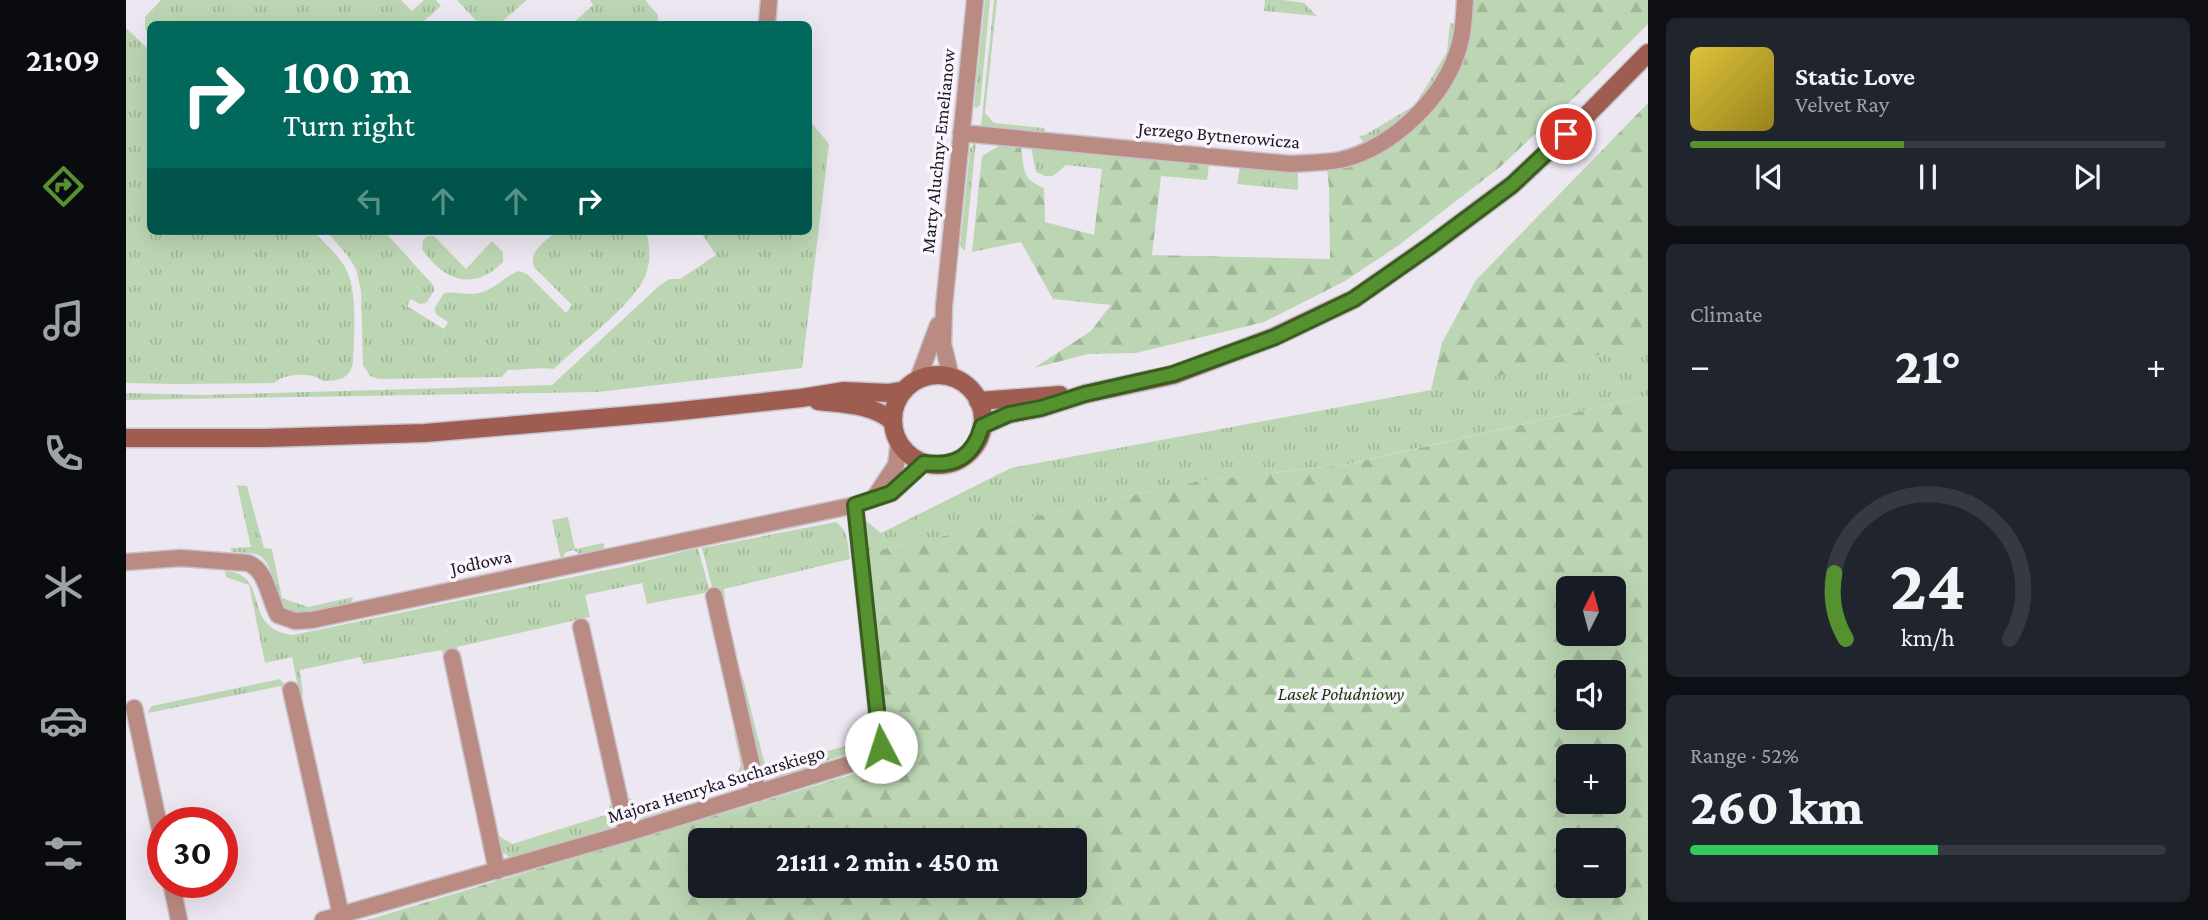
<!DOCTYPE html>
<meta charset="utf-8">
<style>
body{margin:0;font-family:"Crimson Pro",serif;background:#20242c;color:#f1f3f6;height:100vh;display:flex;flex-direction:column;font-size:26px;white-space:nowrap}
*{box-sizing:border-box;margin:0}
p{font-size:23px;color:#9ea1a6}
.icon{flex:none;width:38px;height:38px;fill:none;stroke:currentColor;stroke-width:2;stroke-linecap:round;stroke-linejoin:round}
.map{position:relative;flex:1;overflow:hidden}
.sheet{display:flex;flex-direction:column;gap:18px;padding:18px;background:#0d0f14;width:560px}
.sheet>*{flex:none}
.banner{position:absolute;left:21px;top:21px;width:665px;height:214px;border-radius:10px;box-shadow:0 7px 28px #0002;background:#00695c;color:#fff;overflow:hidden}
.needle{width:46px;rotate:6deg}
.controls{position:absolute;left:1430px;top:576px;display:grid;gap:14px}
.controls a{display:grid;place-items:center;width:70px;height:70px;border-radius:10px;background:#171b24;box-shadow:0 7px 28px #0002;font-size:35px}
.speed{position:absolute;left:21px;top:807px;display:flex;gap:14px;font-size:35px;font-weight:700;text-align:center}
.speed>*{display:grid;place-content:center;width:91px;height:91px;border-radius:50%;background:#171b24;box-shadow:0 7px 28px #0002;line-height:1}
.speed .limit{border:10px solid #d22;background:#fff;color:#111}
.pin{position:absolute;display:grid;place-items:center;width:60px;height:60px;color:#fff;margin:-30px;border:4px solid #fff;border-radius:50%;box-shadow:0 2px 7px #0007}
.me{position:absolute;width:77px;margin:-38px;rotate:355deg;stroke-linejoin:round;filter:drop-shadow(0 0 5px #0008)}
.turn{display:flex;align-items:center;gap:24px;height:147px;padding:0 21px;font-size:32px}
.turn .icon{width:91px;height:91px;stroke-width:2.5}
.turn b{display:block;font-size:49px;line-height:60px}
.lanes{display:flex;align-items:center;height:66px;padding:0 21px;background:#0003;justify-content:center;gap:35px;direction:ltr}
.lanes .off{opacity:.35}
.big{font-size:52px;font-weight:800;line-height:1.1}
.sheet .tile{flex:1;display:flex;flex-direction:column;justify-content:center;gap:10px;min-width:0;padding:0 24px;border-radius:10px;background:#20242c}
.sheet .dial{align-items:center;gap:0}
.dial svg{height:182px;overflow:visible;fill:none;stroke:#363941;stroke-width:7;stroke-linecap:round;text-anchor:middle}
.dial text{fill:#f1f3f6;stroke:none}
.song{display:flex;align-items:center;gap:21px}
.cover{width:84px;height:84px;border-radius:10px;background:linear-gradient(135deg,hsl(50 70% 55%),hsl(50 70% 35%))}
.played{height:7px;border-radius:4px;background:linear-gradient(90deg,#56912f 45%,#363941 45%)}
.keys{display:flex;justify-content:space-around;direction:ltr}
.heat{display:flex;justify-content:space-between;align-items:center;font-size:38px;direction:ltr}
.charge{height:10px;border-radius:5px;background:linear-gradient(90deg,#34c759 52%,#363941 0)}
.trip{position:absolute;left:562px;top:828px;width:399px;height:70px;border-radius:10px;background:#171b24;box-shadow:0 7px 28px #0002;font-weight:800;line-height:70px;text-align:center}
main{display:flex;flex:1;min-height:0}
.tabs{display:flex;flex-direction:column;width:126px;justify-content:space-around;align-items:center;background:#090b0e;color:#9ea1a6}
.tabs .icon{width:49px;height:49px}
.tabs .active{color:#56912f}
.tabs b{font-size:32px;color:#f1f3f6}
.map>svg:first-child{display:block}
</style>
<main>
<nav class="tabs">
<b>21:09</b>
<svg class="icon active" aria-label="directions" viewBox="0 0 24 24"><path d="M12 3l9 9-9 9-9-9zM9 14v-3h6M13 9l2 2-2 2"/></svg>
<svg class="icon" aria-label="music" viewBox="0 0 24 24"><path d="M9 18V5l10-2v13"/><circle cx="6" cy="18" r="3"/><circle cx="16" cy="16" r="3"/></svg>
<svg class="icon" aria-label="phone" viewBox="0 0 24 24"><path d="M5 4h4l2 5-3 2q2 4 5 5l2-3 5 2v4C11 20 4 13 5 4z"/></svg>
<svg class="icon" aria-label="climate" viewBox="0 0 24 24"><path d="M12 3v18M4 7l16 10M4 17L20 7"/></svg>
<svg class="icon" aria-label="car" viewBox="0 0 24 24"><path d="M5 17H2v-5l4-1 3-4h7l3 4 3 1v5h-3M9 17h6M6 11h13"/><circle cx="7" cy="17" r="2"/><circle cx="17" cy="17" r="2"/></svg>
<svg class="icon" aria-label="filters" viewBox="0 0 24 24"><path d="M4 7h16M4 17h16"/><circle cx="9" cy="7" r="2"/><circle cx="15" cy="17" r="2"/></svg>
</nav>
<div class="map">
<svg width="1522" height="920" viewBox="0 0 1522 920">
<defs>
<pattern id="grass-tufts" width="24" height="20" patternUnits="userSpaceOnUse" patternTransform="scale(1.75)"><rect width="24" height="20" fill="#bcd6b3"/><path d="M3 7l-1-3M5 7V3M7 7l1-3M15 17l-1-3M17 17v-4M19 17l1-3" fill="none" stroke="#a1b799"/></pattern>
<pattern id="forest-firs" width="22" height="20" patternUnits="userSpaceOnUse" patternTransform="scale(1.75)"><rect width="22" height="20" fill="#bcd6b3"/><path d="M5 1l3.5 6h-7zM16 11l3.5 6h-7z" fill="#a1b799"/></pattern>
</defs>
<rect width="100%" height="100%" fill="#ede7f2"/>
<g fill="url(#grass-tufts)">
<path d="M35,0H275L286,11L298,0H310L315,6L296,23L297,24H24V36L19,29V17Z"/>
<path d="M331,0H401L373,24H353Z"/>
<path d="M464,0H519L532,15V24H446L467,5Z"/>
<path d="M859,0H864L854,105L851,108L848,107Z"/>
<path d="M868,0H871L859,113L868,123L919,128L918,135L855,127Z"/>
<path d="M1139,0H1157L1178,3L1191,16L1138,11Z"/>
<path d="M1324,23L1332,24L1322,60L1298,101L1263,132L1238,143L1233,136L1239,135L1289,105L1321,52Z"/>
<path d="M0,28L24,51V231H187C198,243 212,254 220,269C232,292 228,336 227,362C225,379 212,381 197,381C186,372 159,373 148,383L51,384L0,383Z"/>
<path d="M683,120L703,144L676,368L472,392L0,400V393L76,395L426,385L534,285L544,279H554L590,255L574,231H682Z"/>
<path d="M850,141L839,251L834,246L844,149Z"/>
<path d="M905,147L978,152L976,169L940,165L927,176H919L910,172Z"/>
<path d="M1114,166L1172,172V190L1111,184Z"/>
<path d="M200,231H258L308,286V291L300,303L294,304L285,299L281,306L318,329L322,322L311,315L308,309L318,293C330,291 341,296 353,293C369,289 379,276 393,271L401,274L440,313L446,305L408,267C402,251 420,241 431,231H520C524,245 525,260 520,274C509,304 452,345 428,369C414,367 398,370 382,370L376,377L253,379L244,376L237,365L235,291L230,269L222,256Z"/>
<path d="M308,236L340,269L366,241L377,252V262C347,292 318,281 296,249L297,240L302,236Z"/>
<path d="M1522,341V396L1217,465L1073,481L743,552L738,519L755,533L885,468L1305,390Z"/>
<path d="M111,485L121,486L138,548L146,549L156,598L182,607L227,597L225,604L171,613C140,609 155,561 129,554C122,552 113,553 106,552L104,548L125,547Z"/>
<path d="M442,517L449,549L478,543V551L454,555L448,550L440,552L435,560L426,520Z"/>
<path d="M710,522C722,530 722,545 724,559L598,589L599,599L587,591L576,548Z"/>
<path d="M572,548L584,592L521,604L516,583L459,595L464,617L331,647L337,674V745L335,746L316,650L237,664L235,657L174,670L177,695L174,696L166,657L139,663L123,585L100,577L99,571C147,574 113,629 167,635L500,566Z"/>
<path d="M611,675H616L640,769L719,746L721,754L651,777L641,775L638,772L634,773Z"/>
<path d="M154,679L158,684L164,712L161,714L155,686L22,713L23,710L26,706Z"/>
<path d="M608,732L611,735L620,774V778H616L613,785L608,788L517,818L504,813L490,764L494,763L503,798L516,806L609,778L615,765Z"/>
<path d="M479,763L491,818L487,820L484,828L395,856L383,857L378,853L374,856L360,784L373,836L386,844L479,815L485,804L476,764Z"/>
</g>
<g fill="url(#forest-firs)" fill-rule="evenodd">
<path d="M1346,0H1522V24L1456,90L1374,167L1273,245L1219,281L1138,322L1010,353L962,354L908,368L965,331L985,305L927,299L895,242L846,252L856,156L873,146L895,148C899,170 895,179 918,188L919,222L968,235L978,152L1081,163L1083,165L1081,180L1035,176L1026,255L1204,259L1203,187L1201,169L1228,165L1244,158L1285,131L1306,110L1319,91Z"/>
<path d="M1522,103V345L1305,390L1316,343L1350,280Z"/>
<path d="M1522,396V920H241L751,767L759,762L764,750L743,552L1073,481L1218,465ZM1488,588V634H1442V588ZM1488,672V718H1442V672ZM1488,756V802H1442V756ZM948,840V886H574V840ZM1488,840V886H1442V840Z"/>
</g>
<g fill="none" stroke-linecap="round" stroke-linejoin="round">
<defs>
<g id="street">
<path d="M641,24L643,0"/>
<path d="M835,133L1165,164C1181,163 1198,163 1214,160C1267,148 1321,96 1334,43C1338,29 1338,14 1339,0"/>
<path d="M825,377L817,344L818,306L849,0"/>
<path d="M792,379L812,325"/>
<path d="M748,498L770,465L773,442"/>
<path d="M0,562L55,558L122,563C141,570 143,599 152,615L169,621L186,620L729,505L766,493L798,463"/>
<path d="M588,596L632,793"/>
<path d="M455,627L501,833"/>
<path d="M326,657L371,871"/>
<path d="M165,690L215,915"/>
<path d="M8,708L37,844"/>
<path d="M45,882L53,920"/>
<path d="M197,920L501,833L750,756L753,752L754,741L729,505"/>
</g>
<g id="secondary">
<circle cx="812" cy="420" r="45"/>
<path d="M692,401C717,404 746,404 766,421"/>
<path d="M852,401L934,395"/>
<path d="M856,426L883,414L915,408L959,394L1047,375L1148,337L1228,299L1304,246L1386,185L1459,117L1522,53"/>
<path d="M0,438H139L299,433L544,412L675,398L718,391L763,393L776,391"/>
</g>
</defs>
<use href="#street" stroke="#c7c2cb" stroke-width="19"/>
<use href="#secondary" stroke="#c7c2cb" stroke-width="21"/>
<use href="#street" stroke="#ba8b83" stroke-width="16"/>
<use href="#secondary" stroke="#9f5d52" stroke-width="18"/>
</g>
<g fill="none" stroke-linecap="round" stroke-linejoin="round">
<defs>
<path id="route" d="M755,747L729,505L765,493L798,463C830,467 847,457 856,426L883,414L915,408L959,394L1047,374L1149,337L1228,299L1304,246L1386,185L1440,134"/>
</defs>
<use href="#route" stroke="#385e1f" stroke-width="18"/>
<use href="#route" stroke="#56912f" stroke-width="12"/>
</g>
<g text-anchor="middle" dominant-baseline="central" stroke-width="7" stroke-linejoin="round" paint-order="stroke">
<g font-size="19" fill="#19171b" stroke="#faf5fe">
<text transform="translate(1093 135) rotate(5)">Jerzego Bytnerowicza</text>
<text transform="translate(812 151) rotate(-84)">Marty Aluchny-Emelianow</text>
<text transform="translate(355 562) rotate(-12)">Jodłowa</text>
<text transform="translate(590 784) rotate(-17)">Majora Henryka Sucharskiego</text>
</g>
<g font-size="19" font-style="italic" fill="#163507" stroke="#faf5fe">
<text x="1215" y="693">Lasek Południowy</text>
</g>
</g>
</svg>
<div class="controls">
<a><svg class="needle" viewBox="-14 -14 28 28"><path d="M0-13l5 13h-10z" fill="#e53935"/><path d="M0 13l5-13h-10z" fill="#9ea1a6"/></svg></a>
<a><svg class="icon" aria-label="sound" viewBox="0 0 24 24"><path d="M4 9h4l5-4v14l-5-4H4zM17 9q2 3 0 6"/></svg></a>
<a>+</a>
<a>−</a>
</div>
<div class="speed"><div class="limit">30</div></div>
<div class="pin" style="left:1440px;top:134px;background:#d93025"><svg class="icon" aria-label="arrive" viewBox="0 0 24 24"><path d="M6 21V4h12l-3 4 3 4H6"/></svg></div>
<svg class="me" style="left:755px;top:747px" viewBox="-20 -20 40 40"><circle r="19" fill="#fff"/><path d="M0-13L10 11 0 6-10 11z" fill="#56912f"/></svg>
<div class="trip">21:11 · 2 min · 450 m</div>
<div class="banner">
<div class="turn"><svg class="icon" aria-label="right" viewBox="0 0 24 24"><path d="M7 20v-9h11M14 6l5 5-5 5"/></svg><div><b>100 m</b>Turn right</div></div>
<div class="lanes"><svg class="icon off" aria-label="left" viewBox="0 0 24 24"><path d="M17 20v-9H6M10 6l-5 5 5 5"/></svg><svg class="icon off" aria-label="ahead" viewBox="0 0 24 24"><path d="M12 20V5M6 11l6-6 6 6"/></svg><svg class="icon off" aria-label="ahead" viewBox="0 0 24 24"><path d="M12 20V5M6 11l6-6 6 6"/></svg><svg class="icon" aria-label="right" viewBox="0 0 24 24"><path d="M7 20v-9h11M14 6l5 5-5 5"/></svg></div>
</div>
</div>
<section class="sheet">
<div class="tile">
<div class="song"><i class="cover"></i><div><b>Static Love</b><p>Velvet Ray</p></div></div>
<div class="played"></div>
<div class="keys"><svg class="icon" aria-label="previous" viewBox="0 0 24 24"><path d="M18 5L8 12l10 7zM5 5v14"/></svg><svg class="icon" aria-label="pause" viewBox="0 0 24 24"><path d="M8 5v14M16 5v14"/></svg><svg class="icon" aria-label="next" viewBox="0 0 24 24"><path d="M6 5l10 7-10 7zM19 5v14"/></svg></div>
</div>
<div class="tile"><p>Climate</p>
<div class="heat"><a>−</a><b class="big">21°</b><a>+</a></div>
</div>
<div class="tile dial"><svg viewBox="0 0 100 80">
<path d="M14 69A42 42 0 1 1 86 69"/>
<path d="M14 69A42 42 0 0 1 9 40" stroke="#56912f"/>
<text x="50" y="56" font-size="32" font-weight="700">24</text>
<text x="50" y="72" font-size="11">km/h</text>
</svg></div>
<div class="tile"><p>Range · 52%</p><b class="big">260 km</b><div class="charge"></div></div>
</section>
</main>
